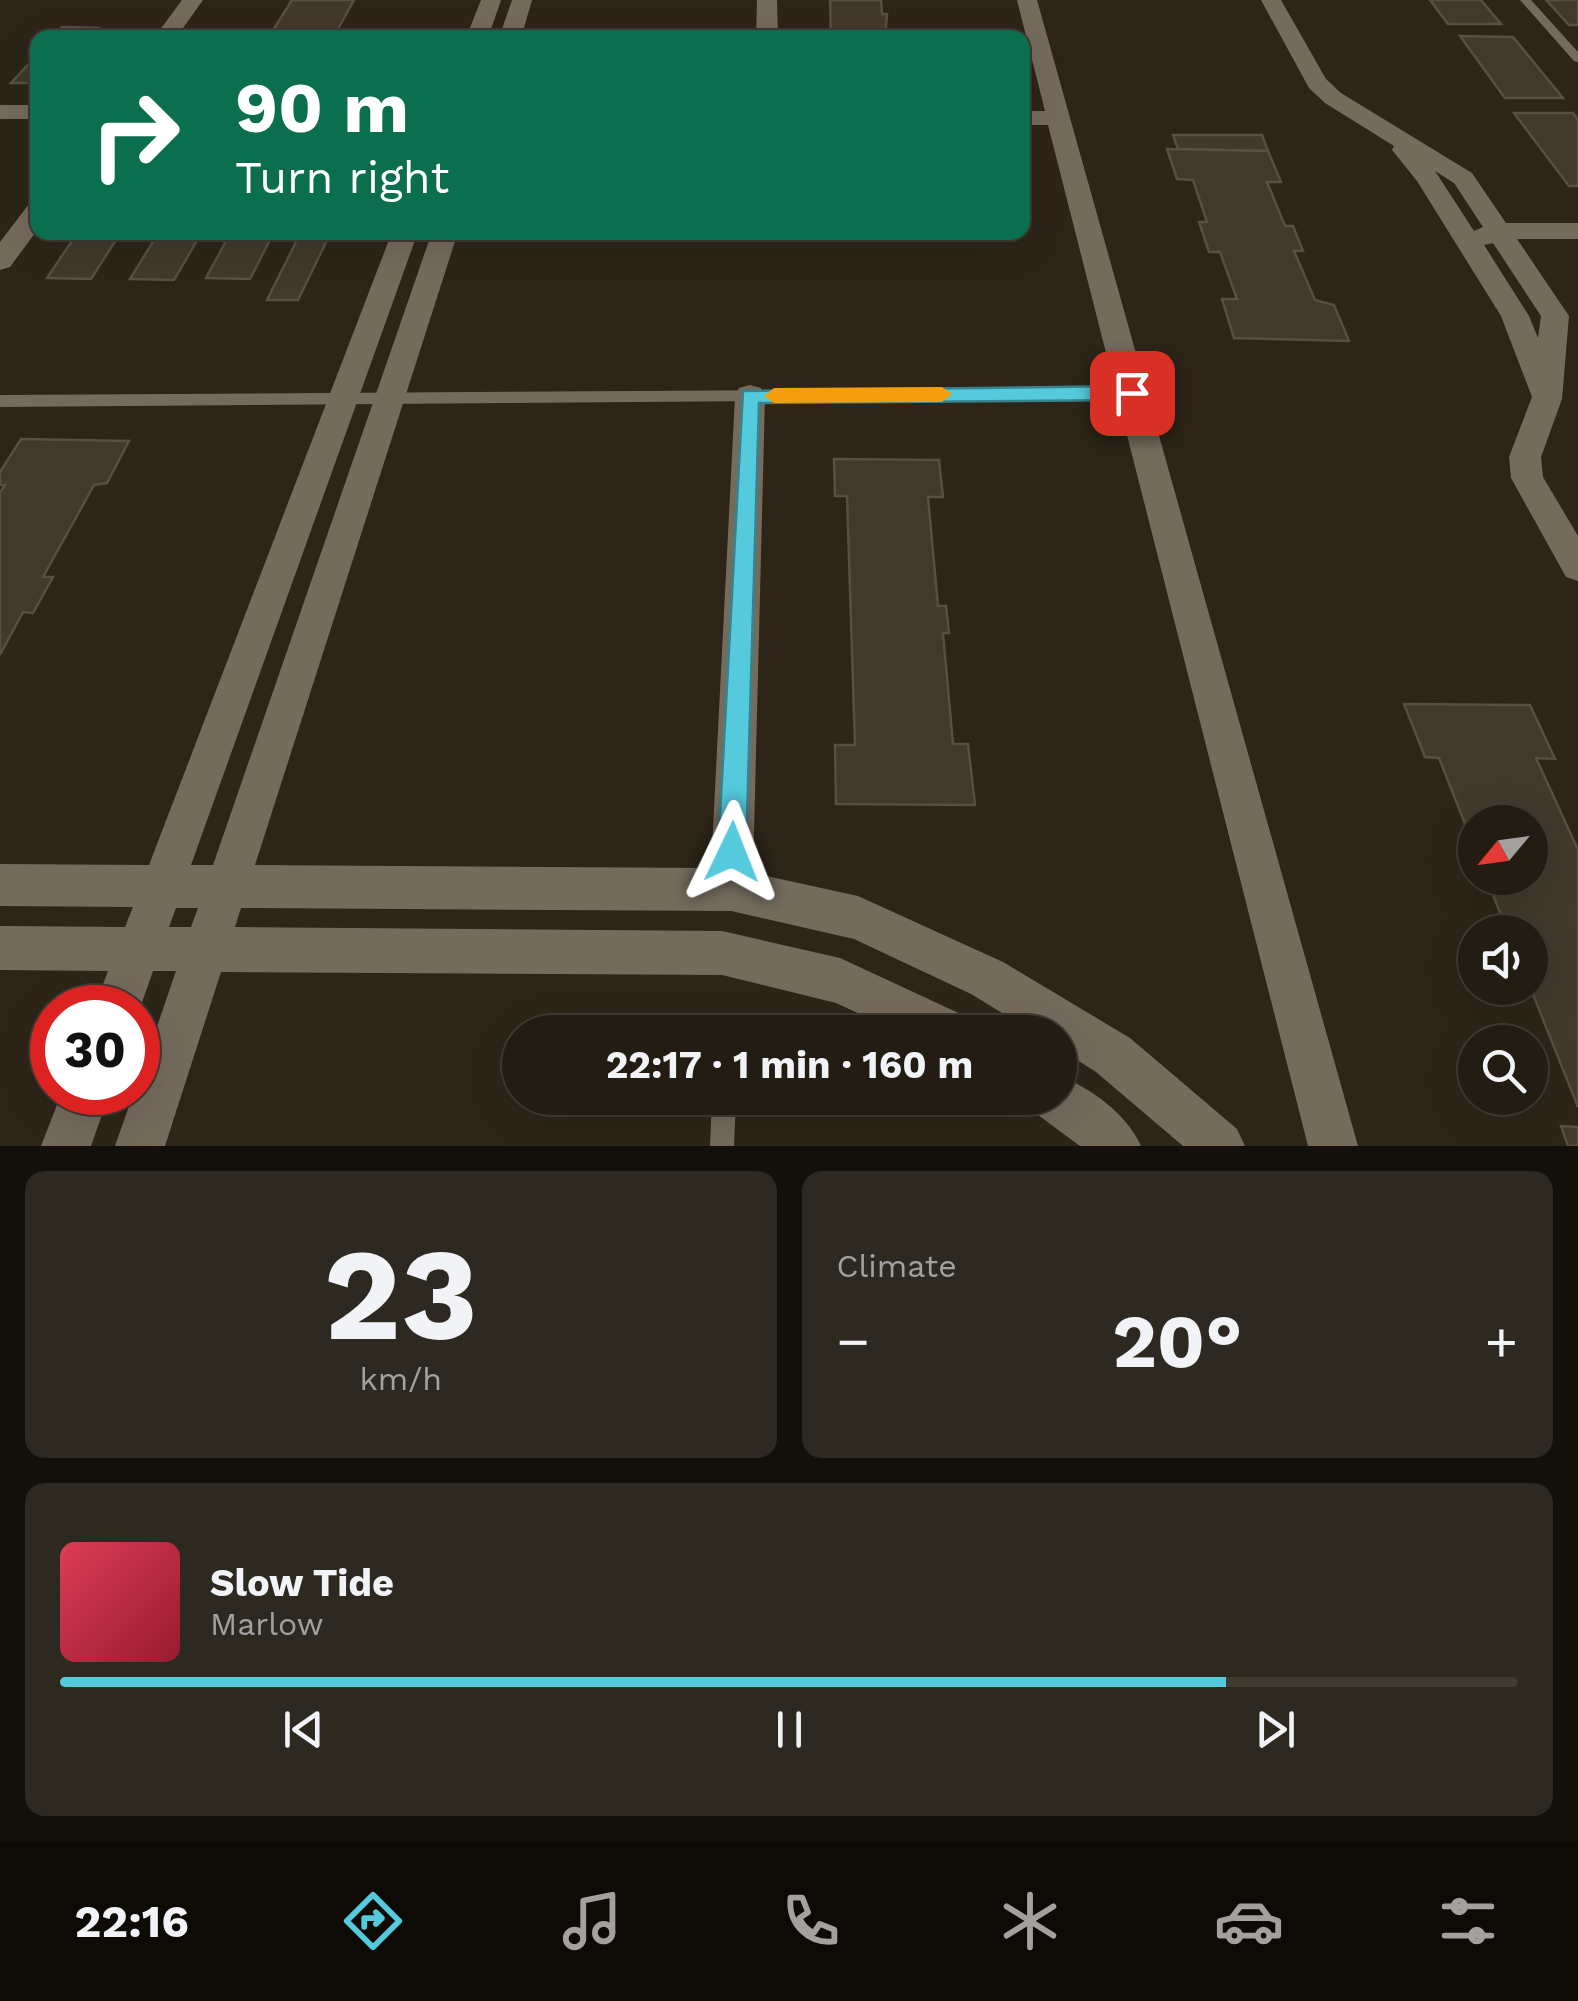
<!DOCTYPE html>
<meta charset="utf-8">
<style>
body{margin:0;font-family:"Work Sans",sans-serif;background:#2e2920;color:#f1f3f6;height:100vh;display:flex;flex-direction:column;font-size:38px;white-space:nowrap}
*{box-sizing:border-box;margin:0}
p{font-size:32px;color:#a2a19f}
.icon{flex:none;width:55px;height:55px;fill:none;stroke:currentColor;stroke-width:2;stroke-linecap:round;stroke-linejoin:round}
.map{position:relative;height:1146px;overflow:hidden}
.panel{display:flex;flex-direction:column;gap:25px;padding:25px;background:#130f0a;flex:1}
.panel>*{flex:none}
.banner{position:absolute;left:30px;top:30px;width:1000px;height:210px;border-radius:20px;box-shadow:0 10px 40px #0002,0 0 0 2px #3f3a32;background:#0b6e4f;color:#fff;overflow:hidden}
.needle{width:65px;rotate:241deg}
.fabs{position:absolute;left:1458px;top:805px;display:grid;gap:20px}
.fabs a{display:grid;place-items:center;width:90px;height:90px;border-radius:50%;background:#221c12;box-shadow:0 10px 40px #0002,0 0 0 2px #3f3a32;font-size:50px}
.speed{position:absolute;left:30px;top:985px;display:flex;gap:20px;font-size:50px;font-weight:700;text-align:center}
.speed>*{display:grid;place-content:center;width:130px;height:130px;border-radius:50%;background:#221c12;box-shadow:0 10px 40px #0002,0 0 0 2px #3f3a32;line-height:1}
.speed .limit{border:15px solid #d22;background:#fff;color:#111}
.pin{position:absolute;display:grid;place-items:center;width:85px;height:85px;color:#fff;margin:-42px;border-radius:20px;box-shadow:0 5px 15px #0006}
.me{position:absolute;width:110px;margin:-55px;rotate:2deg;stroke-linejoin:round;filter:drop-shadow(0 0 8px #0008)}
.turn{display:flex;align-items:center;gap:35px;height:210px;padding:0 40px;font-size:45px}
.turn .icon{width:130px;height:130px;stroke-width:2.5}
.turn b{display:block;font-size:70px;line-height:85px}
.big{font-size:75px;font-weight:700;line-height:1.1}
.panel .widget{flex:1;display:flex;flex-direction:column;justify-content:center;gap:15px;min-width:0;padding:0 35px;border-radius:20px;background:#2e2920}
.panel .dial{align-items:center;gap:0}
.dial b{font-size:130px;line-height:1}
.song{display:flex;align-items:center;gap:30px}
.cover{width:120px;height:120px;border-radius:15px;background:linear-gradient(135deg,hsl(350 70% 55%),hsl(350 70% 35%))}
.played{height:10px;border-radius:5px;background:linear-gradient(90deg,#54cadc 80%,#3f3a32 80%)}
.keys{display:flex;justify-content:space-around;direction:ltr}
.heat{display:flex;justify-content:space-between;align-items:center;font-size:55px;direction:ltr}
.panel .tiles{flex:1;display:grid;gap:25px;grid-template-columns:1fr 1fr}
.widget:last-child{grid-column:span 2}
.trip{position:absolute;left:502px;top:1015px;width:575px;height:100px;border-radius:50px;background:#221c12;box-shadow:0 10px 40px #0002,0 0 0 2px #3f3a32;font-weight:700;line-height:100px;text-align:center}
.menu{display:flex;height:160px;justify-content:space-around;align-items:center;background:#0e0b07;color:#a2a19f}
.menu .icon{width:70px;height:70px}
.menu .active{color:#54cadc}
.menu b{font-size:45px;color:#f1f3f6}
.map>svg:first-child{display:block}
</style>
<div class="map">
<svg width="1578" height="1146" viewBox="0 0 1578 1146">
<rect width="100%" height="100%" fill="#2d2518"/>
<g fill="#42392c" stroke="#584f42" stroke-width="2.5">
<path d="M292,0H354L333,38H268Z"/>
<path d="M830,0H881L882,14H887L885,38H831Z"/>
<path d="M1430,0H1481L1501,24H1448Z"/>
<path d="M1546,0H1578V25H1569Z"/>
<path d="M62,27L98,28L89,38H52Z"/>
<path d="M1460,36L1513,37L1563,98H1505Z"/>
<path d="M38,54V83H11Z"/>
<path d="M1514,113H1573L1578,120V186H1569Z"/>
<path d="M1173,135H1262L1268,151L1178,149Z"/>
<path d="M1167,149L1268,151L1281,182H1267L1285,226H1293L1303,251H1294L1315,300L1334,305L1349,341L1234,338L1222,299H1237L1220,252H1209L1199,222H1207L1193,180L1177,179Z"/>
<path d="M78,232H121L91,279L47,278Z"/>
<path d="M159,232H202L174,280L130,279Z"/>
<path d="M231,232H274L250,279L206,278Z"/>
<path d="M301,232H331L298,300H267Z"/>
<path d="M21,439L129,441L107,483L94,485L43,577H53L33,613L23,612L0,655V493L5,485H0V472Z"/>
<path d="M834,459L939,460L943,497H928L938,606H946L949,633H943L953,744H968L975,805L836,804L835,745H855L847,496H835Z"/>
<path d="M1404,704L1530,705L1555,759L1536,758L1578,850V1107L1530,987V932H1508L1486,878H1530V822H1475V849L1439,758L1425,757Z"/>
<path d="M1561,1126L1578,1127V1146H1568Z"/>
</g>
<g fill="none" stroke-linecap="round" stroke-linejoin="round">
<g fill="#756b5d" fill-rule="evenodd">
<path d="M1520,0H1531L1578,52V62L1574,61Z"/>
<path d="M1132,388L1140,393L1132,398L0,407V395Z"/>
<path d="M712,1098H736L734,1146H710Z"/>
</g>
<g fill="#756b5d" fill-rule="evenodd">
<path d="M182,0H203L176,38H154Z"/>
<path d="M481,0H501L488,38H466Z"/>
<path d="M512,0H532L521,38H499Z"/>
<path d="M757,0H777L778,38H756Z"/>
<path d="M1017,0H1037L1358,1146H1308L1048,125H1022V111H1045Z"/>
<path d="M1261,0H1281L1326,79L1341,93L1472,173L1506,223H1578V239H1517L1569,316L1562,399L1541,457L1543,477L1578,536V581L1566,577L1511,478L1509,457L1532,397L1501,316L1417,181L1392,150L1394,146L1325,103L1309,88ZM1435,171L1454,183L1483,227L1474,231ZM1493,243L1541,316L1538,338L1529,316L1484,245Z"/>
<rect x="0" y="105" width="38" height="14"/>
<path d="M38,202V229L10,267L0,270V242L29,204Z"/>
<path d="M392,232H418L191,865H213L432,232H458L255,865L711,868L735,396L739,388L750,385L761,388L765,396L753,873L858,896L1003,962L1130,1038L1237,1129L1245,1146H1183L1096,1072L1060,1049V1032H1033L971,994L854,939L731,911L241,908L235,927L722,931L840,958L965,1016L972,1032H899L836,1003L722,975L221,972L165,1146H115L134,1092H138V1082L176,971H153L138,1014V1008H94L108,971L0,970V926L125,927L133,907L0,906V864L149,865ZM176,908H198L191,927H169Z"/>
<path d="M1060,1076C1092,1089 1127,1114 1141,1146H1080L1038,1115L1031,1098H1060Z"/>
<path d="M62,1092H110L91,1146H41Z"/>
</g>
</g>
<path fill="#54cadc" stroke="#37838f" stroke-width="2.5" d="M1132,386L1142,393L1132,400L759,403L746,852L742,861L732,865L722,861L718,852L743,391Z"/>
<path fill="#f59e0b" d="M942,387L952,394L942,402L774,403L764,396L774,388Z"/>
</svg>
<div class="fabs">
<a><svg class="needle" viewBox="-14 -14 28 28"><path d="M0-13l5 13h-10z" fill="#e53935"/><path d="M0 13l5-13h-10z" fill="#a2a19f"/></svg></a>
<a><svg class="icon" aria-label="sound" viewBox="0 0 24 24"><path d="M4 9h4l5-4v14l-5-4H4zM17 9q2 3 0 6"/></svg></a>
<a><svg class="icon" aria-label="search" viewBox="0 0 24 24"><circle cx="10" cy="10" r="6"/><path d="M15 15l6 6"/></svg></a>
</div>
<div class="speed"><div class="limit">30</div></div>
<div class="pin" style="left:1132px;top:393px;background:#d93025"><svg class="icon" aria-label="arrive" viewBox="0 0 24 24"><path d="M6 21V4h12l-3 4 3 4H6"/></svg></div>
<svg class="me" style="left:732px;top:852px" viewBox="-20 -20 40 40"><path d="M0-17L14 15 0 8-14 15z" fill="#54cadc" stroke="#fff" stroke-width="4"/></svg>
<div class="trip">22:17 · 1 min · 160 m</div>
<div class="banner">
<div class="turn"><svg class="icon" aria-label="right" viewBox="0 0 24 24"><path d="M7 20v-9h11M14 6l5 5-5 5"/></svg><div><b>90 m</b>Turn right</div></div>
</div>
</div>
<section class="panel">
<div class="tiles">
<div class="widget dial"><b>23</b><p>km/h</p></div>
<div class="widget"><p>Climate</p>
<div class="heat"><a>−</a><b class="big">20°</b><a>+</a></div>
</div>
<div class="widget">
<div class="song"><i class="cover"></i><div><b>Slow Tide</b><p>Marlow</p></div></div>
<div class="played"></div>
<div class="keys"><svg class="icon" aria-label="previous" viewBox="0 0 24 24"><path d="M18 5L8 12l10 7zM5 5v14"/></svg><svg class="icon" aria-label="pause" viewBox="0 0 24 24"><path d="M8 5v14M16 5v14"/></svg><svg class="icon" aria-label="next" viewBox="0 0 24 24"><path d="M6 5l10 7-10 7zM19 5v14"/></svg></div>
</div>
</div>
</section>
<nav class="menu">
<b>22:16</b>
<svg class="icon active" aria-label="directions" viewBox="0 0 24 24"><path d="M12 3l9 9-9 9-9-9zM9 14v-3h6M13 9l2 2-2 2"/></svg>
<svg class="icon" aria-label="music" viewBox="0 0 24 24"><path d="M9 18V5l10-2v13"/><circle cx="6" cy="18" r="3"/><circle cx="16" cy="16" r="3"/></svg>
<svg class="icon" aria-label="phone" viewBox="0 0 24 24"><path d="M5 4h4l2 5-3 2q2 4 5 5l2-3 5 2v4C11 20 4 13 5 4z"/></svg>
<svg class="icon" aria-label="climate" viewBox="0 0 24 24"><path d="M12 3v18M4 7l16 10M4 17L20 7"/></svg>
<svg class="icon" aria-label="car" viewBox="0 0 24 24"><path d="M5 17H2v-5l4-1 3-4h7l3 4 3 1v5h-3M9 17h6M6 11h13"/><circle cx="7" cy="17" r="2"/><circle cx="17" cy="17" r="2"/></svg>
<svg class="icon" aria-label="filters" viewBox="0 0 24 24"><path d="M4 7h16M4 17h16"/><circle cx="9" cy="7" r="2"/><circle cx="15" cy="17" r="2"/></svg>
</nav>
